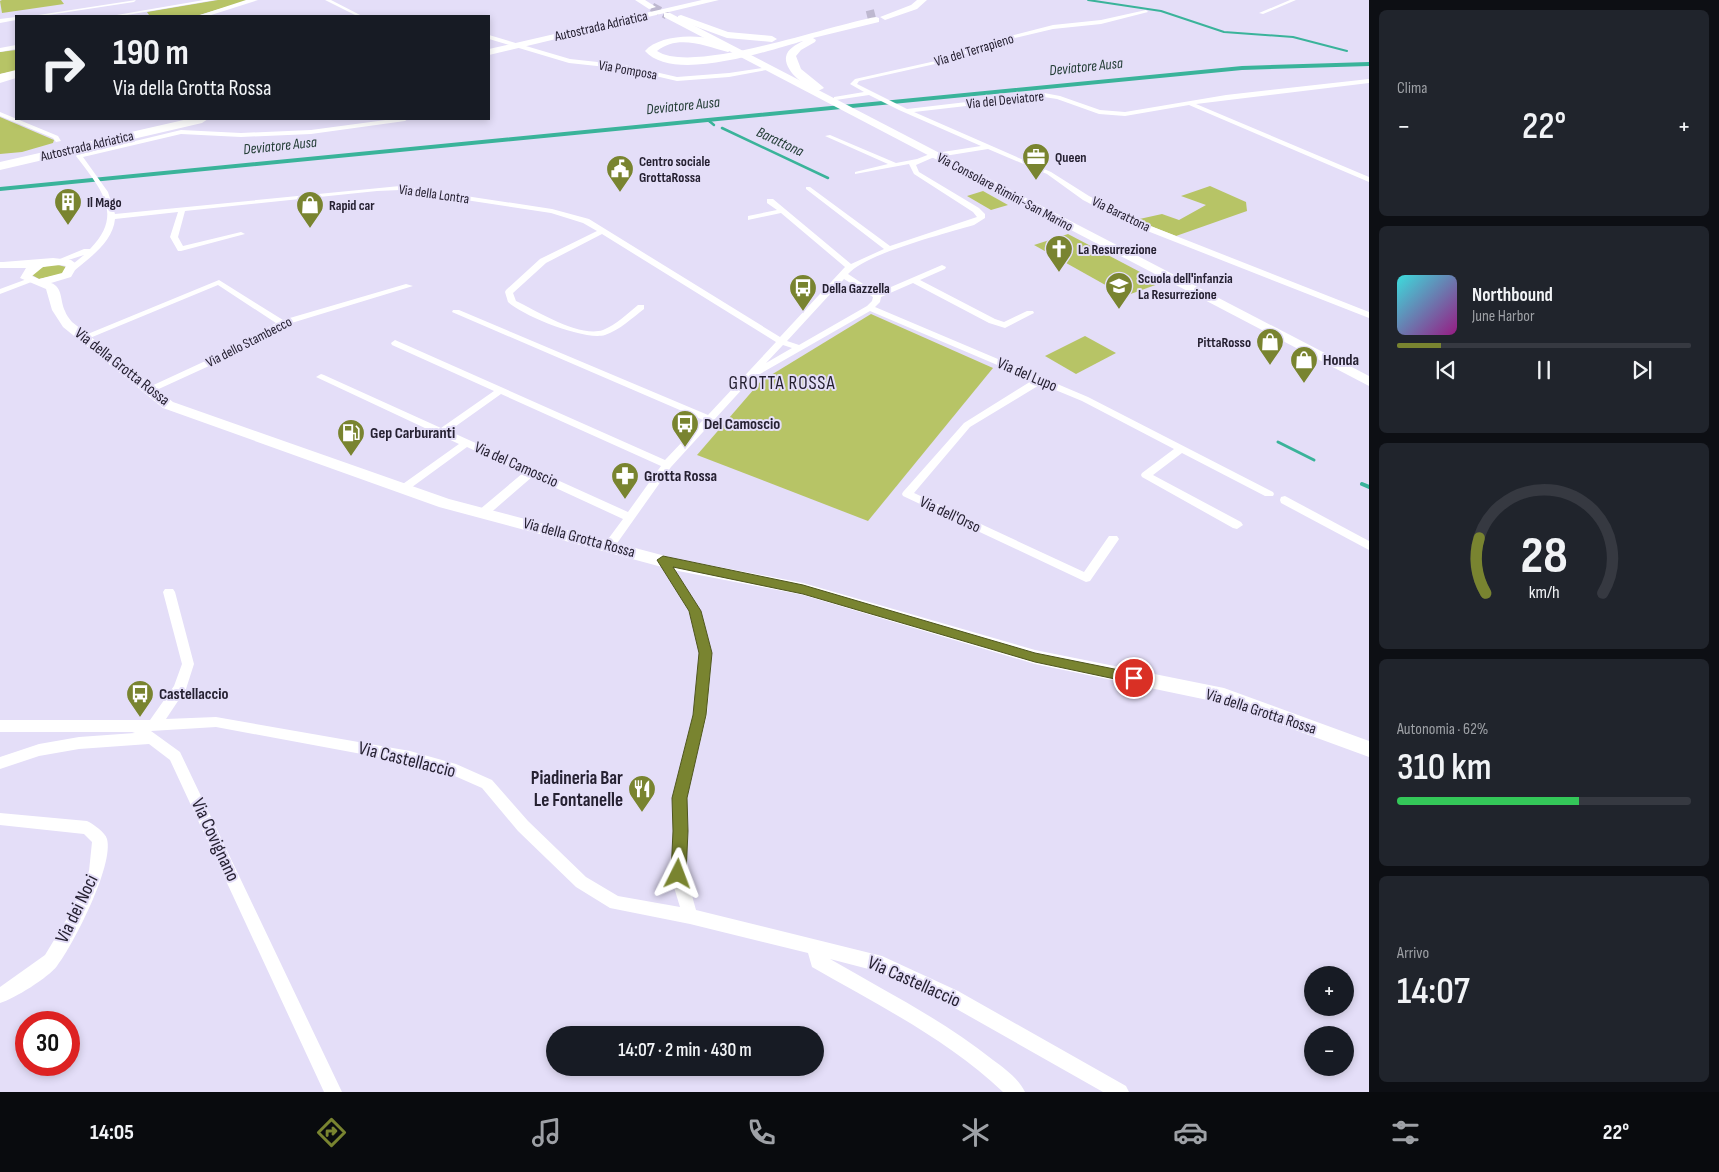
<!DOCTYPE html>
<html lang="it">
<meta charset="utf-8">
<style>
body{margin:0;font-family:"Sofia Sans Condensed",sans-serif;background:#20242c;color:#f1f3f6;height:100vh;display:flex;flex-direction:column;font-size:19px;white-space:nowrap}
*{box-sizing:border-box;margin:0}
p{font-size:16px;color:#9ea1a6}
.icon{flex:none;width:28px;height:28px;fill:none;stroke:currentColor;stroke-width:2;stroke-linecap:round;stroke-linejoin:round}
.map{position:relative;flex:1;overflow:hidden}
.drawer{display:flex;flex-direction:column;gap:10px;padding:10px;background:#0d0f14;width:350px}
.drawer>*{flex:none}
.hud{position:absolute;left:15px;top:15px;width:475px;height:105px;border-radius:0px;box-shadow:0 2px 8px #0003;background:#171b24;color:#f1f3f6;overflow:hidden}
.controls{position:absolute;left:1304px;top:966px;display:grid;gap:10px}
.controls a{display:grid;place-items:center;width:50px;height:50px;border-radius:50%;background:#171b24;box-shadow:0 2px 8px #0003;font-size:25px}
.speed{position:absolute;left:15px;top:1011px;display:flex;gap:10px;font-size:25px;font-weight:700;text-align:center}
.speed>*{display:grid;place-content:center;width:65px;height:65px;border-radius:50%;background:#171b24;box-shadow:0 2px 8px #0003;line-height:1}
.speed .limit{border:8px solid #d22;background:#fff;color:#111}
.pin{position:absolute;display:grid;place-items:center;width:42px;height:42px;color:#fff;margin:-21px;border:2px solid #fff;border-radius:50%;box-shadow:0 1px 5px #0007}
.me{position:absolute;width:55px;margin:-28px;rotate:3deg;stroke-linejoin:round;filter:drop-shadow(0 0 4px #0008)}
.turn{display:flex;align-items:center;gap:18px;height:105px;padding:0 15px;font-size:22px}
.turn .icon{width:65px;height:65px;stroke-width:2.5}
.turn b{display:block;font-size:35px;line-height:42px}
.big{font-size:38px;font-weight:600;line-height:1.1}
.drawer .widget{flex:1;display:flex;flex-direction:column;justify-content:center;gap:8px;min-width:0;padding:0 18px;border-radius:8px;background:#20242c}
.drawer .dial{align-items:center;gap:0}
.dial svg{height:130px;overflow:visible;fill:none;stroke:#363941;stroke-width:7;stroke-linecap:round;text-anchor:middle}
.dial text{fill:#f1f3f6;stroke:none}
.song{display:flex;align-items:center;gap:15px}
.cover{width:60px;height:60px;border-radius:8px;background:linear-gradient(135deg,hsl(180 70% 55%),hsl(310 70% 35%))}
.played{height:5px;border-radius:2px;background:linear-gradient(90deg,#798430 15%,#363941 15%)}
.keys{display:flex;justify-content:space-around;direction:ltr}
.heat{display:flex;justify-content:space-between;align-items:center;font-size:28px;direction:ltr}
.charge{height:8px;border-radius:4px;background:linear-gradient(90deg,#34c759 62%,#363941 0)}
.trip{position:absolute;left:546px;top:1026px;width:278px;height:50px;border-radius:25px;background:#171b24;box-shadow:0 2px 8px #0003;font-weight:600;line-height:50px;text-align:center}
.dock{display:flex;height:80px;justify-content:space-around;align-items:center;background:#090b0e;color:#9ea1a6}
.dock .icon{width:35px;height:35px}
.dock .on{color:#798430}
.dock b{font-size:22px;color:#f1f3f6}
main{display:flex;flex:1;min-height:0}
.map>svg:first-child{display:block}
</style>
<main>
<div class="map">
<svg width="1369" height="1092" viewBox="0 0 1369 1092">
<rect width="100%" height="100%" fill="#e4def8"/>
<g fill="#b7c466">
<path d="M2,0H61L64,4L2,13L0,1Z"/>
<path d="M218,0H250L196,16H141L149,15L147,12Z"/>
<path d="M16,50V71L0,74V52Z"/>
<path d="M0,117L54,140L53,143L22,152L0,154Z"/>
<path d="M1210,186L1246,202L1247,211L1176,236L1135,220L1162,214L1179,220L1206,205L1181,196Z"/>
<path d="M983,191L1008,205L991,210L967,196Z"/>
<path d="M1068,234L1161,283L1125,296L1034,245Z"/>
<path d="M54,264L66,267L62,274L39,279L32,275L36,269Z"/>
<path d="M871,314L993,368L868,521L697,455L761,381Z"/>
<path d="M1085,336L1116,353L1076,374L1045,356Z"/>
</g>
<g fill="none" stroke-linecap="round" stroke-linejoin="round">
<g stroke="#3ab39a" stroke-width="2">
<path d="M1088,0L1161,11L1224,32L1293,37L1347,51"/>
<path d="M708,120L710,122"/>
</g>
<g stroke="#3ab39a" stroke-width="2.5">
<path d="M708,120L714,125"/>
<path d="M722,128L828,178"/>
</g>
<path stroke="#3ab39a" stroke-width="3" d="M1278,442L1314,460"/>
<path stroke="#3ab39a" stroke-width="4" d="M1362,484L1369,487"/>
<path fill="#3ab39a" fill-rule="evenodd" d="M1369,62V66L1242,70L0,191V187L1242,66Z"/>
<path stroke="#beb8d0" stroke-width="9" stroke-dasharray="9 4.5" stroke-linecap="butt" d="M652,7L667,15"/>
<path stroke="#beb8d0" stroke-width="10" stroke-dasharray="10 5" stroke-linecap="butt" d="M867,16L875,14"/>
<g fill="#fff" fill-rule="evenodd">
<path d="M136,0L134,2L42,16H32Z"/>
<path d="M204,0H215L121,16H111Z"/>
<path d="M325,0H331L362,16H357Z"/>
<path d="M1290,0H1296L1263,14L1259,13Z"/>
<path d="M1146,10L1148,12L1101,24L1053,29L998,42L944,62L859,81L857,84L907,109L1044,93L1060,96L1100,110L1125,112L1226,95L1369,79V83L1196,104L1369,177V182L1189,105L1125,116L1099,114L1057,99L1044,97L914,112L1051,172L1089,196L1133,219L1369,312V318L1127,223L1083,200L1047,174L988,149L932,158L916,165L919,172L979,208L985,214V218L974,225C944,234 867,253 848,274L877,293L942,265L946,267L945,269L920,280L995,319L1004,322L1027,311H1033L1034,313L1005,328L989,323L913,283L881,297L880,302L875,307L1088,397L1273,492L1274,494L1273,496H1265L1182,453L1153,475L1241,522L1243,525L1237,529L1233,528L1142,477L1141,475L1142,473L1174,449L1082,401L1041,384L970,427L914,493L1084,572L1109,536H1117L1119,539L1117,542L1090,581L1086,582L903,496L902,494L903,492L964,423L1033,380L870,311L760,374H756L671,467L613,549L609,550L603,546L623,519L532,477L487,516H479L478,513L479,510L523,473L467,447L408,490H400L399,488L400,486L459,444L316,377L321,374L324,375L441,428L494,391L392,345L391,343L395,340L665,460L703,420L452,312L453,310H459L708,415L776,342L602,234L546,263L513,293L516,301C537,311 580,338 603,330C616,325 627,314 638,305H644V309C632,318 620,330 605,335C585,341 523,316 508,302L505,292L506,290L540,259L597,231L583,223L551,213L400,190L377,191L185,211L178,237L183,246L241,232L245,234L181,251H178L170,237L178,212L115,219C113,241 91,257 75,270L68,268L84,255L59,263L55,261L84,249H90C125,214 100,188 76,156L77,155L181,130L241,133L311,130L393,119H408L405,121L311,134L241,137L181,134L83,157L108,192L115,214L400,186L552,209L589,219L780,337L845,267L781,213L748,220V216L777,210L767,203V199H773L851,264L884,249L806,189V187H810L890,246L977,217L973,212L914,174L909,164L855,174V172L888,164L825,136L830,135L896,163L917,159L930,154L981,146L899,110L869,95L836,100L834,99V97L864,92L850,84L855,79L940,60L994,40L1053,25L1101,20ZM844,279L873,297L872,301L867,306L799,345L787,341ZM783,345L792,348L766,363ZM501,394L661,466L628,512L449,431Z"/>
<path d="M16,17V20L0,23V19Z"/>
<path d="M489,35L570,59L625,65L677,77L729,73L769,67L772,69L729,77L677,81L625,69L569,63L489,39Z"/>
<path d="M16,45V49L0,52V48Z"/>
<path d="M0,112L58,136L61,141L56,142L53,138L0,116Z"/>
<path d="M27,279L34,281L0,294V289Z"/>
<path d="M219,280L283,320L406,284L413,286L285,325L233,355L150,393L145,390L147,388L227,351L276,323L218,285L85,340H79L78,338Z"/>
<path d="M1285,496L1369,541V550L1281,503L1280,500L1281,497Z"/>
<path d="M663,556L667,557L701,611L712,653L707,715L686,798L688,831L686,874L696,910L882,956L958,991L1126,1086L1129,1092H1103L946,1003L880,972L830,959C885,991 943,1020 993,1060C1004,1068 1019,1079 1025,1092H1003C947,1039 878,1005 812,967L808,953L690,924L610,908L576,887L518,831L482,788L448,773L410,763L216,727L151,731L180,752L342,1092H324L170,760L149,744L79,749L39,756L0,769V757L39,744L79,737L135,733L132,732H0V720H150L174,686L182,664L163,592L165,589H173L175,592L194,664L186,689L166,719L216,717L410,751L456,764L492,780L528,821L586,877L618,896L680,907L670,874L674,831L672,798L693,715L700,653L689,612L657,560Z"/>
<path d="M0,813L87,821C93,824 105,832 107,839C114,865 74,944 57,966C49,977 14,999 0,1003V987L45,955L71,912L89,871L92,842L84,834L0,825Z"/>
</g>
<g fill="#fff" fill-rule="evenodd">
<path d="M16,70V74L0,78V74Z"/>
<path d="M53,258L71,260L78,265L71,277L51,283C63,287 60,301 65,311C66,315 69,318 72,322L173,402L449,499L673,558L803,583L1035,650L1224,688L1369,741V757L1222,703L1035,664L803,595L673,570L439,507L163,408L63,327L52,310L46,289L20,278L26,268H0V262H3ZM60,265L66,266L62,273L39,279L32,276L43,267Z"/>
</g>
<g fill="#fff" fill-rule="evenodd">
<path d="M246,0H258L208,16H197Z"/>
<path d="M635,0H645L656,7L649,9Z"/>
<path d="M664,13H670L1369,376V386L664,17Z"/>
<path d="M16,72V78L0,83V77Z"/>
</g>
<g fill="#fff" fill-rule="evenodd">
<path d="M702,0H719L489,55V49Z"/>
<path d="M917,0H927L917,9L885,20L880,17L911,5Z"/>
<path d="M681,15L728,32L772,36L777,39L772,42L727,38L678,20V16Z"/>
<path d="M876,17L879,18V22L813,38L816,40L815,42L801,50L796,56L801,69L822,86L824,88L818,91C806,88 784,71 786,57C787,49 797,44 803,41C767,51 673,83 645,51C661,32 715,32 733,49L728,52C705,46 678,34 657,51C693,75 829,25 876,17Z"/>
<path d="M188,119H208L202,123L0,170V162Z"/>
</g>
</g>
<path fill="#798430" stroke="#4f561f" d="M663,556L803,585L1035,653L1134,673L1141,678L1134,683L1035,662L803,594L673,567L701,611L712,653L706,715L687,798L688,831L686,874L684,879L678,881L673,879L671,874L673,831L672,798L693,715L699,653L689,611L657,560Z"/>
<defs>
<symbol id="office-pin" viewBox="-11 -11 22 30"><path d="M0 17L-7.5 6A9.5 9.5 0 1 1 7.5 6Z" fill="#798430" stroke="#e4def8"/><path d="M-6-3h4V-5.5h4V-3h4V5H-6ZM-1-4.5V-3h2v-1.5ZM-6 0V1H6V0Z" fill="#fff"/></symbol>
<symbol id="civic-pin" viewBox="-11 -11 22 30"><path d="M0 17L-7.5 6A9.5 9.5 0 1 1 7.5 6Z" fill="#798430" stroke="#e4def8"/><path d="M-.6-6.5H3V-4.5H.6V-3L4-1V1h2V6H-6V1h2V-1L-.6-3ZM-1.2 2.5V6h2.4V2.5Z" fill="#fff"/></symbol>
<symbol id="building-pin" viewBox="-11 -11 22 30"><path d="M0 17L-7.5 6A9.5 9.5 0 1 1 7.5 6Z" fill="#798430" stroke="#e4def8"/><path d="M-4-6H4V6H1V3H-1V6H-4ZM-2.5-4.3h1.7v1.8h-1.7ZM.8-4.3h1.7v1.8H.8ZM-2.5-1h1.7V.8h-1.7ZM.8-1h1.7V.8H.8Z" fill="#fff"/></symbol>
<symbol id="shop-pin" viewBox="-11 -11 22 30"><path d="M0 17L-7.5 6A9.5 9.5 0 1 1 7.5 6Z" fill="#798430" stroke="#e4def8"/><path d="M-5-2.5h2.3a2.7 3.5 0 0 1 5.4 0H5L5.5 6h-11ZM-1.5-2.5h3a1.5 2.3 0 0 0-3 0Z" fill="#fff"/></symbol>
<symbol id="church-pin" viewBox="-11 -11 22 30"><path d="M0 17L-7.5 6A9.5 9.5 0 1 1 7.5 6Z" fill="#798430" stroke="#e4def8"/><path d="M-1.2-6h2.4v3.5h3.3v2.4h-3.3V6h-2.4V-.1h-3.3v-2.4h3.3Z" fill="#fff"/></symbol>
<symbol id="school-pin" viewBox="-11 -11 22 30"><path d="M0 17L-7.5 6A9.5 9.5 0 1 1 7.5 6Z" fill="#798430" stroke="#e4def8"/><path d="M0-5L7-2L0 1L-7-2ZM-4 1L0 2.5L4 1V4Q0 6-4 4Z" fill="#fff"/></symbol>
<symbol id="bus-pin" viewBox="-11 -11 22 30"><path d="M0 17L-7.5 6A9.5 9.5 0 1 1 7.5 6Z" fill="#798430" stroke="#e4def8"/><path d="M-5-6H5V4H4V6H2V4H-2V6H-4V4H-5ZM-3.5-4V0h7V-4ZM-3.5 1.2v1.5H-2V1.2ZM2 1.2v1.5H3.5V1.2Z" fill="#fff"/></symbol>
<symbol id="fuel-pin" viewBox="-11 -11 22 30"><path d="M0 17L-7.5 6A9.5 9.5 0 1 1 7.5 6Z" fill="#798430" stroke="#e4def8"/><path d="M-5.5-6h7V0h2V4h1.3V-2.5L3-4.5l.8-.8L6-3V5H2.5V1h-1V6h-7ZM-4.2-4.7v3.2H.2V-4.7Z" fill="#fff"/></symbol>
<symbol id="pharmacy-pin" viewBox="-11 -11 22 30"><path d="M0 17L-7.5 6A9.5 9.5 0 1 1 7.5 6Z" fill="#798430" stroke="#e4def8"/><path d="M-2-6h4v4h4v4h-4v4h-4v-4h-4v-4h4Z" fill="#fff"/></symbol>
<symbol id="restaurant-pin" viewBox="-11 -11 22 30"><path d="M0 17L-7.5 6A9.5 9.5 0 1 1 7.5 6Z" fill="#798430" stroke="#e4def8"/><path d="M-5-6h1v4h1v-4h1v4h1v-4h1v5L-1.5 .5V6h-2V.5L-5-1ZM5-6V6H3V1.5H1.5Q1.5-4 5-6Z" fill="#fff"/></symbol>
</defs>
<g fill-rule="evenodd">
<use href="#office-pin" x="1020" y="141" width="32" height="43"/>
<use href="#civic-pin" x="604" y="153" width="32" height="43"/>
<use href="#building-pin" x="52" y="186" width="32" height="43"/>
<use href="#shop-pin" x="294" y="189" width="32" height="43"/>
<use href="#church-pin" x="1043" y="233" width="32" height="43"/>
<use href="#school-pin" x="1103" y="270" width="32" height="43"/>
<use href="#bus-pin" x="787" y="272" width="32" height="43"/>
<use href="#shop-pin" x="1254" y="326" width="32" height="43"/>
<use href="#shop-pin" x="1288" y="344" width="32" height="43"/>
<use href="#bus-pin" x="669" y="408" width="32" height="43"/>
<use href="#fuel-pin" x="335" y="417" width="32" height="43"/>
<use href="#pharmacy-pin" x="609" y="460" width="32" height="43"/>
<use href="#bus-pin" x="124" y="678" width="32" height="43"/>
<use href="#restaurant-pin" x="626" y="773" width="32" height="43"/>
</g>
<g text-anchor="middle" dominant-baseline="central" stroke-width="4" stroke-linejoin="round" paint-order="stroke">
<g font-size="14" fill="#262132" stroke="#e4def8">
<text transform="translate(601 26) rotate(-13)">Autostrada Adriatica</text>
<text transform="translate(974 50) rotate(-17)">Via del Terrapieno</text>
<text transform="translate(628 70) rotate(10)">Via Pomposa</text>
<text transform="translate(1005 100) rotate(-6)">Via del Deviatore</text>
<text transform="translate(87 146) rotate(-13)">Autostrada Adriatica</text>
<text transform="translate(1005 192) rotate(28)">Via Consolare Rimini-San Marino</text>
<text transform="translate(434 194) rotate(8)">Via della Lontra</text>
<text transform="translate(1121 214) rotate(26)">Via Barattona</text>
<text transform="translate(249 342) rotate(-27)">Via dello Stambecco</text>
</g>
<g font-size="14" font-weight="bold" fill="#262132" stroke="#e4def8" text-anchor="start">
<text x="1055" y="157">Queen</text>
<text x="639" y="161">Centro sociale<tspan x="639" dy="16">GrottaRossa</tspan></text>
<text x="87" y="202">Il Mago</text>
<text x="329" y="205">Rapid car</text>
<text x="1078" y="249">La Resurrezione</text>
<text x="1138" y="278">Scuola dell'infanzia<tspan x="1138" dy="16">La Resurrezione</tspan></text>
<text x="822" y="288">Della Gazzella</text>
<text x="1251" y="342" text-anchor="end">PittaRosso</text>
</g>
<g font-size="15" font-style="italic" fill="#223c35" stroke="#e4def8">
<text transform="translate(1086 67) rotate(-6)">Deviatore Ausa</text>
<text transform="translate(683 106) rotate(-6)">Deviatore Ausa</text>
<text transform="translate(780 142) rotate(25)">Barattona</text>
<text transform="translate(280 146) rotate(-6)">Deviatore Ausa</text>
</g>
<g font-size="16" font-weight="bold" fill="#262132" stroke="#e4def8" text-anchor="start">
<text x="1323" y="360">Honda</text>
<text x="704" y="424">Del Camoscio</text>
<text x="370" y="433">Gep Carburanti</text>
<text x="644" y="476">Grotta Rossa</text>
<text x="159" y="694">Castellaccio</text>
</g>
<g font-size="16" fill="#262132" stroke="#e4def8">
<text transform="translate(122 367) rotate(38)">Via della Grotta Rossa</text>
<text transform="translate(1027 375) rotate(23)">Via del Lupo</text>
<text transform="translate(516 465) rotate(24)">Via del Camoscio</text>
<text transform="translate(950 515) rotate(25)">Via dell'Orso</text>
<text transform="translate(579 538) rotate(15)">Via della Grotta Rossa</text>
<text transform="translate(1261 712) rotate(18)">Via della Grotta Rossa</text>
</g>
<g font-size="19" letter-spacing="1" fill="#262132" stroke="#e4def8">
<text x="782" y="383">GROTTA ROSSA</text>
</g>
<g font-size="19" fill="#262132" stroke="#e4def8">
<text transform="translate(407 760) rotate(14)">Via Castellaccio</text>
<text transform="translate(215 840) rotate(65)">Via Covignano</text>
<text transform="translate(77 909) rotate(-64)">Via dei Noci</text>
<text transform="translate(914 982) rotate(24)">Via Castellaccio</text>
</g>
<g font-size="19" font-weight="bold" fill="#262132" stroke="#e4def8" text-anchor="end">
<text x="623" y="778">Piadineria Bar<tspan x="623" dy="22">Le Fontanelle</tspan></text>
</g>
</g>
</svg>
<div class="controls">
<a>+</a>
<a>−</a>
</div>
<div class="speed"><div class="limit">30</div></div>
<div class="pin" style="left:1134px;top:678px;background:#d93025"><svg class="icon" aria-label="arrive" viewBox="0 0 24 24"><path d="M6 21V4h12l-3 4 3 4H6"/></svg></div>
<svg class="me" style="left:678px;top:874px" viewBox="-20 -20 40 40"><path d="M0-17L14 15 0 8-14 15z" fill="#798430" stroke="#fff" stroke-width="4"/></svg>
<div class="trip">14:07 · 2 min · 430 m</div>
<div class="hud">
<div class="turn"><svg class="icon" aria-label="right" viewBox="0 0 24 24"><path d="M7 20v-9h11M14 6l5 5-5 5"/></svg><div><b>190 m</b>Via della Grotta Rossa</div></div>
</div>
</div>
<section class="drawer">
<div class="widget"><p>Clima</p>
<div class="heat"><a>−</a><b class="big">22°</b><a>+</a></div>
</div>
<div class="widget">
<div class="song"><i class="cover"></i><div><b>Northbound</b><p>June Harbor</p></div></div>
<div class="played"></div>
<div class="keys"><svg class="icon" aria-label="previous" viewBox="0 0 24 24"><path d="M18 5L8 12l10 7zM5 5v14"/></svg><svg class="icon" aria-label="pause" viewBox="0 0 24 24"><path d="M8 5v14M16 5v14"/></svg><svg class="icon" aria-label="next" viewBox="0 0 24 24"><path d="M6 5l10 7-10 7zM19 5v14"/></svg></div>
</div>
<div class="widget dial"><svg viewBox="0 0 100 80">
<path d="M14 69A42 42 0 1 1 86 69"/>
<path d="M14 69A42 42 0 0 1 10 35" stroke="#798430"/>
<text x="50" y="56" font-size="32" font-weight="700">28</text>
<text x="50" y="72" font-size="11">km/h</text>
</svg></div>
<div class="widget"><p>Autonomia · 62%</p><b class="big">310 km</b><div class="charge"></div></div>
<div class="widget"><p>Arrivo</p><b class="big">14:07</b></div>
</section>
</main>
<nav class="dock">
<b>14:05</b>
<svg class="icon on" aria-label="directions" viewBox="0 0 24 24"><path d="M12 3l9 9-9 9-9-9zM9 14v-3h6M13 9l2 2-2 2"/></svg>
<svg class="icon" aria-label="music" viewBox="0 0 24 24"><path d="M9 18V5l10-2v13"/><circle cx="6" cy="18" r="3"/><circle cx="16" cy="16" r="3"/></svg>
<svg class="icon" aria-label="phone" viewBox="0 0 24 24"><path d="M5 4h4l2 5-3 2q2 4 5 5l2-3 5 2v4C11 20 4 13 5 4z"/></svg>
<svg class="icon" aria-label="climate" viewBox="0 0 24 24"><path d="M12 3v18M4 7l16 10M4 17L20 7"/></svg>
<svg class="icon" aria-label="car" viewBox="0 0 24 24"><path d="M5 17H2v-5l4-1 3-4h7l3 4 3 1v5h-3M9 17h6M6 11h13"/><circle cx="7" cy="17" r="2"/><circle cx="17" cy="17" r="2"/></svg>
<svg class="icon" aria-label="filters" viewBox="0 0 24 24"><path d="M4 7h16M4 17h16"/><circle cx="9" cy="7" r="2"/><circle cx="15" cy="17" r="2"/></svg>
<b>22°</b>
</nav>
